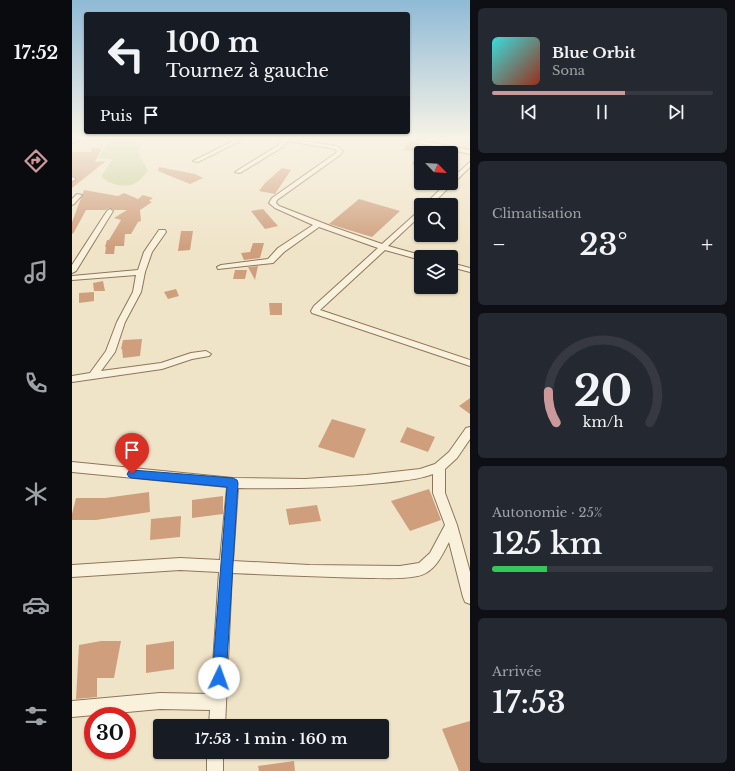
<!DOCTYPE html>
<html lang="fr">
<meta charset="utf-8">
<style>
body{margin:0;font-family:"Libre Baskerville",serif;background:#242831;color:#f1f3f6;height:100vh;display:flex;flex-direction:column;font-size:15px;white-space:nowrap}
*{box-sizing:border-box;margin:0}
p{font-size:13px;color:#9ea1a6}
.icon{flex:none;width:22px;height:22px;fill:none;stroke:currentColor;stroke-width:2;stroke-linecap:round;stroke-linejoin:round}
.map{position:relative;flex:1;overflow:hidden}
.side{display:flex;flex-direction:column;gap:8px;padding:8px;background:#0d0f14;width:265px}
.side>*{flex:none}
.banner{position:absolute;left:12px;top:12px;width:326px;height:122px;border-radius:4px;box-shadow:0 1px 3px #0004;background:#171b24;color:#f1f3f6;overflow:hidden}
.needle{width:26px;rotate:115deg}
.tools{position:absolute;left:342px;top:146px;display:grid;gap:8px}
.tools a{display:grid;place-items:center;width:44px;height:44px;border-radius:4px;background:#171b24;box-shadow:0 1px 3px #0004;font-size:20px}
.speed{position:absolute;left:12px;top:707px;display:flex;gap:8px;font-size:20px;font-weight:700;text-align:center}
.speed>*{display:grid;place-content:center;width:52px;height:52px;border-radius:50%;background:#171b24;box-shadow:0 1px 3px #0004;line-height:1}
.speed .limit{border:6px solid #d22;background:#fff;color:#111}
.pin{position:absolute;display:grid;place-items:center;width:34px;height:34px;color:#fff;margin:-41px -17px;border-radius:50% 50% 50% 0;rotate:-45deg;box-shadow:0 0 4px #0007}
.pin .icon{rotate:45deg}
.me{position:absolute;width:44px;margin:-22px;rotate:3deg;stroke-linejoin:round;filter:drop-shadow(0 0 3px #0008)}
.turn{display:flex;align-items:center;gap:14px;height:84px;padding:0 16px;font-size:18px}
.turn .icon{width:52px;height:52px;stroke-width:2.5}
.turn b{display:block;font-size:28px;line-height:34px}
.then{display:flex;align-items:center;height:38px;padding:0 16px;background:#0003;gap:8px;font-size:15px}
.big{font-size:30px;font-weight:600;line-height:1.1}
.side .widget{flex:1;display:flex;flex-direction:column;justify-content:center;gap:6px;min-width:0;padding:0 14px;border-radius:6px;background:#242831}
.side .dial{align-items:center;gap:0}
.dial svg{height:104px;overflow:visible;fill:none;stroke:#363941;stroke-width:7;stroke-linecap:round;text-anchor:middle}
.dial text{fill:#f1f3f6;stroke:none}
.song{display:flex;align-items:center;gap:12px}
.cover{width:48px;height:48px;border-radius:6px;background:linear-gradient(135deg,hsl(180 70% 55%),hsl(10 70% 35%))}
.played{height:4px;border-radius:2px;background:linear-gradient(90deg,#cc999b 60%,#363941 60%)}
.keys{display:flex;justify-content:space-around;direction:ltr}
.heat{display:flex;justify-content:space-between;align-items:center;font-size:22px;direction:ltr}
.charge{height:6px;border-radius:3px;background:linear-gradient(90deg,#34c759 25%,#363941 0)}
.trip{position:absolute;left:81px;top:719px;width:236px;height:40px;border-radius:4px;background:#171b24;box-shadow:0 1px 3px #0004;font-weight:600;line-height:40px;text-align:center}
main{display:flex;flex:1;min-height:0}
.dock{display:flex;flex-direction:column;width:72px;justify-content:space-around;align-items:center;background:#090b0e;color:#9ea1a6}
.dock .icon{width:28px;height:28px}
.dock .active{color:#cc999b}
.dock b{font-size:18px;color:#f1f3f6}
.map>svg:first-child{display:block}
</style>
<main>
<nav class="dock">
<b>17:52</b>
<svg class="icon active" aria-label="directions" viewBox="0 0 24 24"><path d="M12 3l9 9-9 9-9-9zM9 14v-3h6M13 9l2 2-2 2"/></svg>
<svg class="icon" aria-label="music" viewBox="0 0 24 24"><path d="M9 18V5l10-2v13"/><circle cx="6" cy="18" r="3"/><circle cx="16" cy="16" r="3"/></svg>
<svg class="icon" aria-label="phone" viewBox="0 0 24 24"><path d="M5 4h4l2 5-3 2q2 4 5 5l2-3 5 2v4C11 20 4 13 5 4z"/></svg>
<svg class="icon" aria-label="climate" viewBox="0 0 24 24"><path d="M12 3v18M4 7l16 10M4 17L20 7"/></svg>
<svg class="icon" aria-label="car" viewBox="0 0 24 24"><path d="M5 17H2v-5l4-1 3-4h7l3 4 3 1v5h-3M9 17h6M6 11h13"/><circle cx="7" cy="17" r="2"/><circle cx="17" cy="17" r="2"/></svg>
<svg class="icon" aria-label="filters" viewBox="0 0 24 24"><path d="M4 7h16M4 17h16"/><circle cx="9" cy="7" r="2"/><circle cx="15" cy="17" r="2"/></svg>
</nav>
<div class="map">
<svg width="398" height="771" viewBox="0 0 398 771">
<rect width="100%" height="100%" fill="#f0e4c8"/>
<path fill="#c9cf9b" d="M19,139H73L66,152L76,171C66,183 61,187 46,185C38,183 35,182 29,176L41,159L26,158L38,140H18Z"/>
<g fill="#cf9f7d">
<path d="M336,142L346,144L341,151L331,150Z"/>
<path d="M20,148H30L23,162L34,161L0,188V182L4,180V177L0,176V152H19Z"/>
<path d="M87,167L123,174L131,178L118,184L86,171Z"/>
<path d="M210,168L219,170L203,194L187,191L193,183Z"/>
<path d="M12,190L46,196L52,193L66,199L71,195L81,198L77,201L80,202L68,210L69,221L66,222L59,234H53L52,246H43L42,254H33L34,247H33L35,240H37L49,220L42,218L55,210H42L37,208L34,210H14L1,234L0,233V222Z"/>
<path d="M287,199L328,211L300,237L257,224Z"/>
<path d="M191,209L206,226L193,229L179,211Z"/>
<path d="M109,231H121L118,250L106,251Z"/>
<path d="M181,243H192L188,258L172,260L169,253L178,252Z"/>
<path d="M186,266L183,280L176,267Z"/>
<path d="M163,270H175L173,279H161Z"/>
<path d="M31,281L33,291H22L21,283Z"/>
<path d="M104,289L107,296L96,299L92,292Z"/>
<path d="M22,292V301L7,303V293Z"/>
<path d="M197,303H210V315H198Z"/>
<path d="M70,339L68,356L51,358L50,349H49L51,340Z"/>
<path d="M398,398V414L387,406Z"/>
<path d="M260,419L294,429L282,458L246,447Z"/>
<path d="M335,427L363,437L356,452L328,442Z"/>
<path d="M357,489L369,520L338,531L319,501Z"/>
<path d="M77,492L78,512L24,520H0V514L4,498H33Z"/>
<path d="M151,496V514L120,518V500Z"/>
<path d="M245,505L249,521L217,525L214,509Z"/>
<path d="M109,516L108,537L78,540L79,519Z"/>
<path d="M29,641H49L42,678H25V697L4,699L7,645Z"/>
<path d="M102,641V669L74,673V645Z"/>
<path d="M398,721V771H387L370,729Z"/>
<path d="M222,761L223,771H187L186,766Z"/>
</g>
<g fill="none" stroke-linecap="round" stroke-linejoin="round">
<defs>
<g id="service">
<path d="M342,162L349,163V165L342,164Z"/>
<path d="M379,172L388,175L389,176L387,177L379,174Z"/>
</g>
<g id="minor">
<path d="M0,139L5,140L6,141L0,143Z"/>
<path d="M165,139H172L126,162L121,161Z"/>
<path d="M208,139H220L265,146L271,151L268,155L205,200L204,203L207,206L261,227L310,244L349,209V215L316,246L352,256L349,257V260L313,250L248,310L398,360V366L240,313L239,311L242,306L306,248L247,227L212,252L201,263L146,269L145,267L149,265L196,259L206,248L241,225L203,208L197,203L200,198L264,153L265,151L263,149L216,141L209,148L168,173L163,172L205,146L210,141Z"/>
<path d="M329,139H340L398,150V154Z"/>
<path d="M398,162V167L359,205H352L375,183H379V179Z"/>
<path d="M0,177L3,178V180L0,181Z"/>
<path d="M5,194L10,195L2,204L0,205V199Z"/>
<path d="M38,209L41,211L4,271L0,273V265L35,211Z"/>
<path d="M87,230H93L94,232L80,252L73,272L69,292L53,322L43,352L29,371L89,363L119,353L134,351L139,354L137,356L120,359L90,369L0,382V376L18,373L34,351L45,322L61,292L64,275L0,280V276L66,270L72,252Z"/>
<path d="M379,263L398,268V272L379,267Z"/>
<path d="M398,427V439L385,458L373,469V493L385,525L398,572V604L393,602L391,597L377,542C371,553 366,566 354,573C343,580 311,578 297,578C251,577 206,575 160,573L153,726H137L138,710L88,709L0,717V701L88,693L139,694L147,572L108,570L0,577V565L108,558L148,560L155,487L0,472V462L161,478L233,479L294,475L348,469L363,464L377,452L394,428ZM361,474V493L373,525L358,553L347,563L328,566L237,565L161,561L166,488C215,489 262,488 310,483C328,481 345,480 361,474Z"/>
<rect x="135" y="752" width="16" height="19"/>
</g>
</defs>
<use href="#service" stroke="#8d765c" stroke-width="2"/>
<use href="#minor" stroke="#8d765c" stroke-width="2"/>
<use href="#service" fill="#faf1dc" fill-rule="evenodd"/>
<use href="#minor" fill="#faf1dc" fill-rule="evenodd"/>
</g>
<linearGradient id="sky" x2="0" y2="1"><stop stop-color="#8fbad6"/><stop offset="0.56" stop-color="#f8f3e6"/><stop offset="1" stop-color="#f8f3e6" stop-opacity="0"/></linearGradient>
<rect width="398" height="247" fill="url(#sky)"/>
<path fill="#1a73e8" stroke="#114b97" d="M60,470L161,478L165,480L166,483L154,678L152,682L147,684L142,682L140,678L155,487L60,478L57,477L55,474L57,471Z"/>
</svg>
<div class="tools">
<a><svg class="needle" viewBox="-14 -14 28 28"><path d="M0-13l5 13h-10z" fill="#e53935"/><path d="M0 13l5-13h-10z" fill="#9ea1a6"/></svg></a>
<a><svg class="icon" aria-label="search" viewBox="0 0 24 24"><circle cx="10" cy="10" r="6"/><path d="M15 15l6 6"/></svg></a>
<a><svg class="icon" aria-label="layers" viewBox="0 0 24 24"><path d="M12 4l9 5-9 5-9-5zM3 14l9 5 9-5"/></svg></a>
</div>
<div class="speed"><div class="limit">30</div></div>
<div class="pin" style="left:60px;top:474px;background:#d93025"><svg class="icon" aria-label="arrive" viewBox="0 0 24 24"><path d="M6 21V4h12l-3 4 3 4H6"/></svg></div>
<svg class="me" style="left:147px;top:678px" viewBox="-20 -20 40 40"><circle r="19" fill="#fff"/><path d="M0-13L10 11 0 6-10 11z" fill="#1a73e8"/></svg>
<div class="trip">17:53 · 1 min · 160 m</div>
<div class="banner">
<div class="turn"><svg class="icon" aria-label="left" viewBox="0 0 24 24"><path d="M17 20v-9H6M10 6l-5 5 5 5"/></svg><div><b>100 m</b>Tournez à gauche</div></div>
<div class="then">Puis<svg class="icon" aria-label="arrive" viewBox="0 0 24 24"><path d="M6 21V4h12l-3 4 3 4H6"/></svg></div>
</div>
</div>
<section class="side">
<div class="widget">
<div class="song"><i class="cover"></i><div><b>Blue Orbit</b><p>Sona</p></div></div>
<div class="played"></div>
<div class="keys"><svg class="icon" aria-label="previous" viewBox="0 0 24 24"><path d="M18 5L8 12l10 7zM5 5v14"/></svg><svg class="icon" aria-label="pause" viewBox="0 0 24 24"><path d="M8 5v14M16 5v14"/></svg><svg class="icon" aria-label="next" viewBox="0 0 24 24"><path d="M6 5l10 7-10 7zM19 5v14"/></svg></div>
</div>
<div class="widget"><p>Climatisation</p>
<div class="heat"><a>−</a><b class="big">23°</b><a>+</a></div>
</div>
<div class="widget dial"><svg viewBox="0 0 100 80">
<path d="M14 69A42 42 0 1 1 86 69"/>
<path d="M14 69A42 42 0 0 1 8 45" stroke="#cc999b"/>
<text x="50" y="56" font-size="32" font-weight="700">20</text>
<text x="50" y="72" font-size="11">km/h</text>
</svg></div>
<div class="widget"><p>Autonomie · 25%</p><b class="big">125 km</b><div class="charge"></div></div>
<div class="widget"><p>Arrivée</p><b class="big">17:53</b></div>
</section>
</main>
